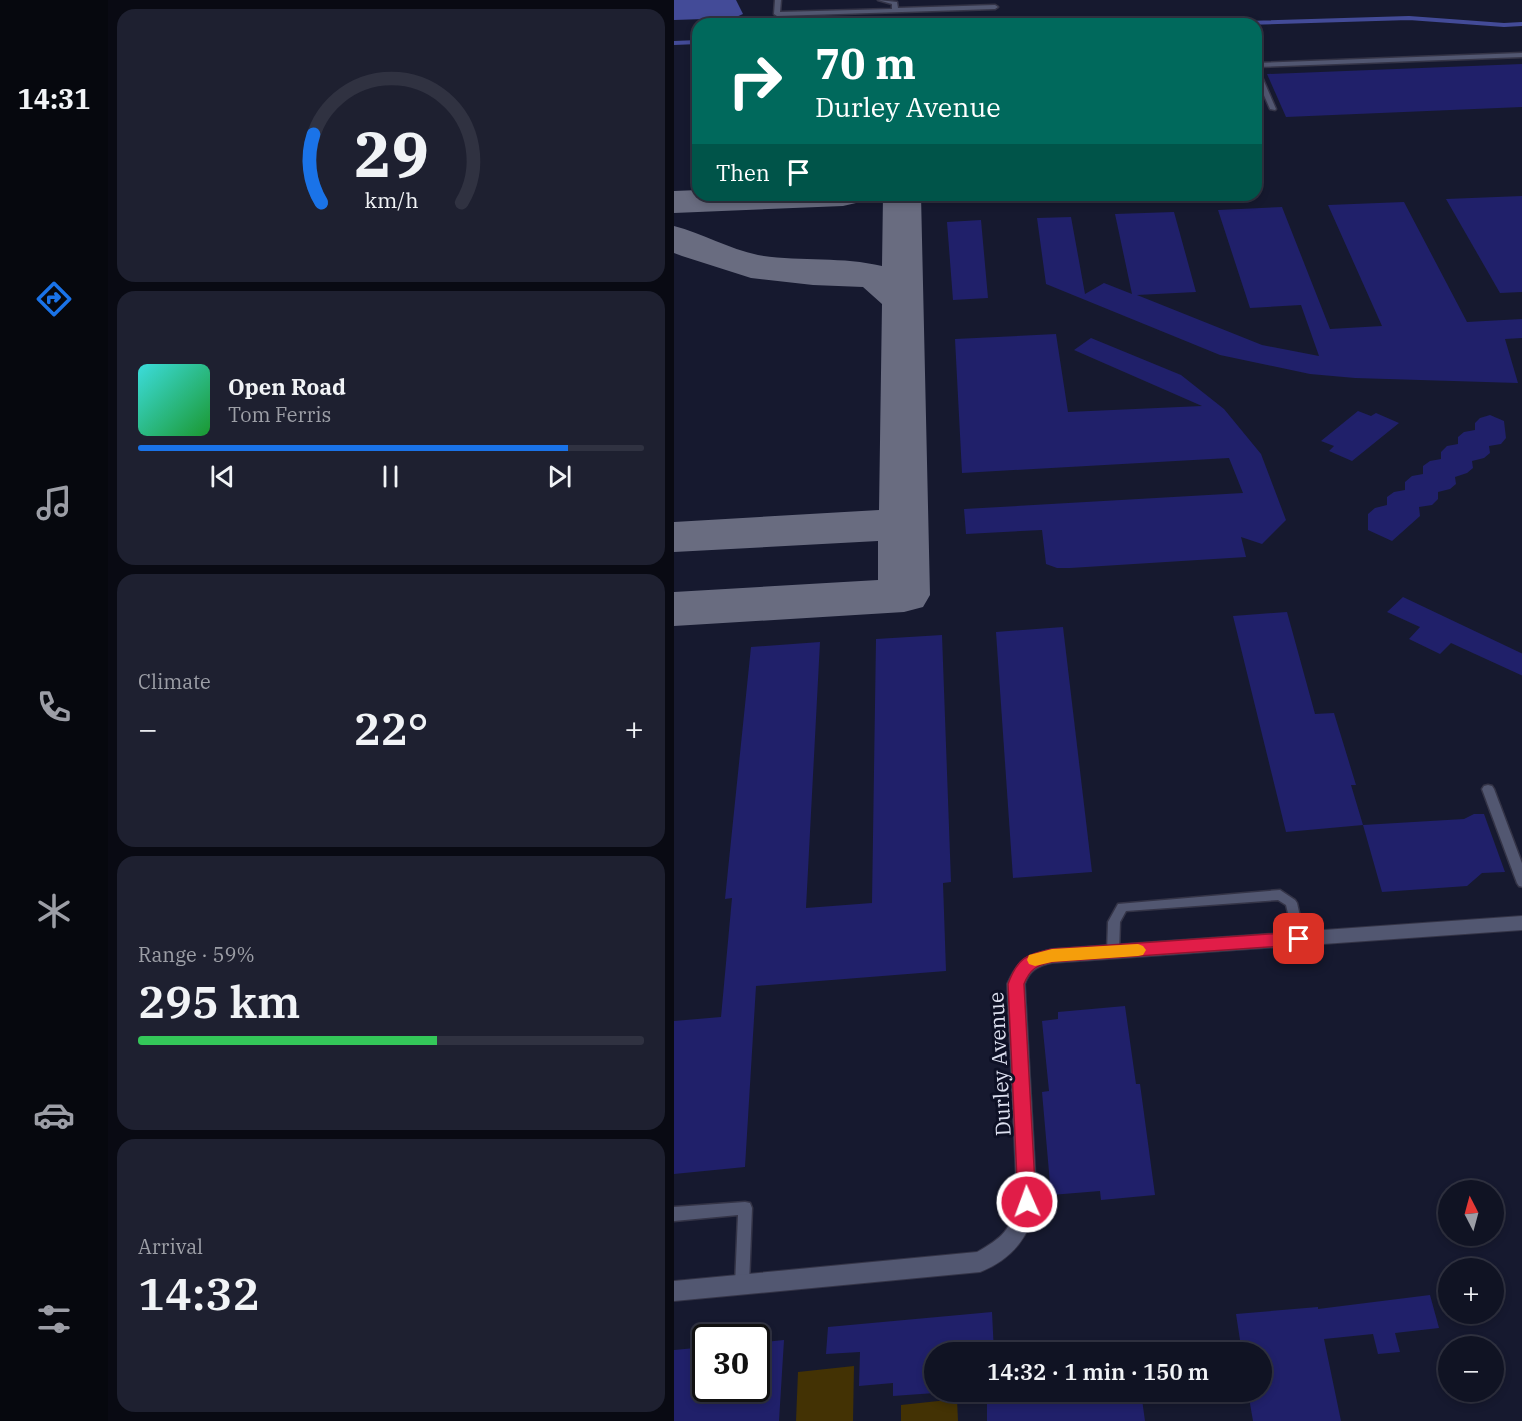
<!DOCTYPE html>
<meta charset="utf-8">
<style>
body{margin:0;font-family:"IBM Plex Serif",serif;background:#1e2030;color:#f1f3f6;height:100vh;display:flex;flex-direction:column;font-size:22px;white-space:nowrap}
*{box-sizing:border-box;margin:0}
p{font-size:20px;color:#9c9ea6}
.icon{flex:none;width:33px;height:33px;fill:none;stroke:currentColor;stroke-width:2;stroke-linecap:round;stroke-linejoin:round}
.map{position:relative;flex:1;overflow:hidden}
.details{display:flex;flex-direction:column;gap:9px;padding:9px;background:#090a13;width:566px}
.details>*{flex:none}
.top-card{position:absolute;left:18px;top:18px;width:570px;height:183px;border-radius:18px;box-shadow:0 3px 9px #0003,0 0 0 2px #303241;background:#00695c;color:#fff;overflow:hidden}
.needle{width:39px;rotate:354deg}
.fabs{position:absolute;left:764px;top:1180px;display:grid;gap:12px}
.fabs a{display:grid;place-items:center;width:66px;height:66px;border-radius:50%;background:#101323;box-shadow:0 3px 9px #0003,0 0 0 2px #303241;font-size:30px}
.speed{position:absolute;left:18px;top:1324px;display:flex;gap:12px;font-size:30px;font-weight:700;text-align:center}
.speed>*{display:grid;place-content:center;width:78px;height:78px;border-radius:50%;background:#101323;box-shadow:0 3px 9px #0003,0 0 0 2px #303241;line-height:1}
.speed .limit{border:3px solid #111;border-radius:9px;background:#fff;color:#111}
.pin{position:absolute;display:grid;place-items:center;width:51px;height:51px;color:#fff;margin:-26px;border-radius:12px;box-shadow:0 3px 9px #0006}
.me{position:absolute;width:66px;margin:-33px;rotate:358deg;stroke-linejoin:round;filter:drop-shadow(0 0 4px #0008)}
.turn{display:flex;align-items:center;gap:21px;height:126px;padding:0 24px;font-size:27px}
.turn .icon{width:78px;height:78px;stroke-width:2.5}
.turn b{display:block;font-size:42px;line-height:51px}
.then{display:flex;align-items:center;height:57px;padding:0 24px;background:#0003;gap:12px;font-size:22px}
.big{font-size:45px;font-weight:600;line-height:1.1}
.details .tile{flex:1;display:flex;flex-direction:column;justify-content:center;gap:9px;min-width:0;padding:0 21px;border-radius:18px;background:#1e2030}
.details .dial{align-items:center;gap:0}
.dial svg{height:156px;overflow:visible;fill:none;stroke:#303241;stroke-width:7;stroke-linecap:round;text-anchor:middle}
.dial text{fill:#f1f3f6;stroke:none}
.song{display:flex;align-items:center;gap:18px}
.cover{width:72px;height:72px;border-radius:9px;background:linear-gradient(135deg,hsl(180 70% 55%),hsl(130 70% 35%))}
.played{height:6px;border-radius:3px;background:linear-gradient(90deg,#1a73e8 85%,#303241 85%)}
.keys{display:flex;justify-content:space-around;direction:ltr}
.heat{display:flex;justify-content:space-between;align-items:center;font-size:33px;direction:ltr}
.charge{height:9px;border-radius:4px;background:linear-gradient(90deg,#34c759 59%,#303241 0)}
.trip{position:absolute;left:250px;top:1342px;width:348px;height:60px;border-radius:30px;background:#101323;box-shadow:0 3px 9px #0003,0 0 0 2px #303241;font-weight:600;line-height:60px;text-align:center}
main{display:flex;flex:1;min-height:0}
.menu{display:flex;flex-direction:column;width:108px;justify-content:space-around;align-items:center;background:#06080e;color:#9c9ea6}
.menu .icon{width:42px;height:42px}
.menu .active{color:#1a73e8}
.menu b{font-size:27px;color:#f1f3f6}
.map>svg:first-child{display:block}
</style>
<main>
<nav class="menu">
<b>14:31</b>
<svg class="icon active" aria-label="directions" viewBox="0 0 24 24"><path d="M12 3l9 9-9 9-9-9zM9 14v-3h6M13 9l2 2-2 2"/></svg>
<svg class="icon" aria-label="music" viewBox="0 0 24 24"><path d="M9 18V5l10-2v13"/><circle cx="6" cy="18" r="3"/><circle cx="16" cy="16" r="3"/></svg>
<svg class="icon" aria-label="phone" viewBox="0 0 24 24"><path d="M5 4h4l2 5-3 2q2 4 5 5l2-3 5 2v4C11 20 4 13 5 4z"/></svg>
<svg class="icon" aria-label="climate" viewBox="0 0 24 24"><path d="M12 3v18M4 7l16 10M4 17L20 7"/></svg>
<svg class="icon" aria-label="car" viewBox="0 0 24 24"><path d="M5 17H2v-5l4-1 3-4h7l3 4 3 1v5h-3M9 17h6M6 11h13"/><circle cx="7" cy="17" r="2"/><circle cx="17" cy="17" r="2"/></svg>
<svg class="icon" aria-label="filters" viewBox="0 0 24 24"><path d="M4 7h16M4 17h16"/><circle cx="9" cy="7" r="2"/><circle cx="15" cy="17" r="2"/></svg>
</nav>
<section class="details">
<div class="tile dial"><svg viewBox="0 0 100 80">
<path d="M14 69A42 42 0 1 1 86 69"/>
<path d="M14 69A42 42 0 0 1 10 34" stroke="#1a73e8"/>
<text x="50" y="56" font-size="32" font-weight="700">29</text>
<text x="50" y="72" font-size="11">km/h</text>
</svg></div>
<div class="tile">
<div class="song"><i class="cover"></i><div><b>Open Road</b><p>Tom Ferris</p></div></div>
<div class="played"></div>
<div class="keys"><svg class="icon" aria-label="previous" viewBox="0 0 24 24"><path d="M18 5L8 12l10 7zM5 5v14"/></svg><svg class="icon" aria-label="pause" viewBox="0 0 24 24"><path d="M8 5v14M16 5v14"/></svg><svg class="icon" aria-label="next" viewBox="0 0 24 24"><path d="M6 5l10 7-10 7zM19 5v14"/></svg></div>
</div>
<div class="tile"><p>Climate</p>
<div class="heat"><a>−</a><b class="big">22°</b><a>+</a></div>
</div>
<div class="tile"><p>Range · 59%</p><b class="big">295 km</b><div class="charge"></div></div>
<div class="tile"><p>Arrival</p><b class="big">14:32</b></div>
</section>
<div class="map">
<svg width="849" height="1421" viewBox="0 0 849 1421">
<rect width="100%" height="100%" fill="#16192f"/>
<g fill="#433204">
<path d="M180,1366L179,1421H122L124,1372Z"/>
<path d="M283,1399L284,1421H227V1405Z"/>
</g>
<path fill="#434b98" d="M0,0H62L69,14L60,18L0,20Z"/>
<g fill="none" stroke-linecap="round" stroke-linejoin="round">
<g stroke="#434b98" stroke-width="4">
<path d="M537,24L735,18L830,25L849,24"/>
<path d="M0,43L24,42"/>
</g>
<g fill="#696c80" fill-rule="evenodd">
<path d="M24,190V195H188L182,203L169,206L0,213V191Z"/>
<path d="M209,195H247L256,595L249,607L230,612L0,626V592L204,580V541L0,552V522L205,510L208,304L189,287L139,285L77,278L8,256L0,253V226C28,233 55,249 84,255C125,262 168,256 208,266Z"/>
</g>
</g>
<g fill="#20206a">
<path d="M849,64V107L612,117L593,74Z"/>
<path d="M849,196V292L826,293L772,199Z"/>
<path d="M730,202L793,322L849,319V338L831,339L844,383L681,378L636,374L546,355L372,284L363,218L397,217L411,294L430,283L458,294L441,214L500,212L522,292L463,295L588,345L645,356L627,305L576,308L544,210L608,207L656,329L708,326L654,205Z"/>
<path d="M307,220L314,298L279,300L273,222Z"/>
<path d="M382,334L394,412L528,406L400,350L417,338L507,375L550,409L587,454L612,520L588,544L567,537L572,557L396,568H383L372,564L368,530L292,534L290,509L569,493L555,458L288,473L281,339Z"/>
<path d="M684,411L697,416L702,413L725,423L678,461L655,451L660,446L647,441Z"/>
<path d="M816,415L830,421L832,438L827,444L815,446L816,453L810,458L798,461L799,468L793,473L781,477L782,484L776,489L764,492V499L758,505L745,507L746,516L718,541L694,530V514L701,508L713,505V497L720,492L731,490V482L738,476L749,474V466L756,461L767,459V452L773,446L784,444V437L790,432L801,430V423L806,418Z"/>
<path d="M729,597L849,654V676L777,643L766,654L735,639L746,627L713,612Z"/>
<path d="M613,612L641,714L660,713L682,785H677L689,825L612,832L559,616Z"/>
<path d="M389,627L418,872L339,878L322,632Z"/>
<path d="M268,635L277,882L269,883L272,971L82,986L71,1167L0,1174V1021L47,1017L58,898L51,899L77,647L146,642L132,908L198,903L202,639Z"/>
<path d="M800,814H810L831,872L808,873L793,886L708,892L689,825L790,819Z"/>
<path d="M451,1006L462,1084H466L481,1195L427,1200L426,1191L377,1195L368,1092L375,1091L368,1021L384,1019V1012Z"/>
<path d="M756,1295L765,1328L721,1333L726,1352L704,1354L699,1334L650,1339L667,1421H579L574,1392H588V1353H568L562,1314L644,1307V1309Z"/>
<path d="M318,1312L320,1353H261V1393L219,1396V1383L185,1386L186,1352L152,1354L154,1327Z"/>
<path d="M110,1340L105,1421H0V1350L32,1347V1389H82V1343Z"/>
<path d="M313,1392H332V1404L386,1399L385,1392H467L471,1421H313Z"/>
</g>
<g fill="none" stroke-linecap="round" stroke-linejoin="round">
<defs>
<g id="service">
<path d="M101,0H107L106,12L218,9V4L204,0L223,2L224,8L321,5L324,7L321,9L103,16L100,14Z"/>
<path d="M849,53V57L582,67V63Z"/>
<path d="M582,68L585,70L602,109L601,110L596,109L582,77Z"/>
<path d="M814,785L818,786L820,789L849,866V887L845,886L843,883L808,789L810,786Z"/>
<path d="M606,890L621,900L623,903L631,939L629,942L625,944L621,942L612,905L604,900L452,911L446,922L445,952L443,955L439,957L435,955L433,952L434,922L444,904Z"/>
<path d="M71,1202L76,1203L78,1208L75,1285L73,1290L68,1292L63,1290L61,1285L64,1215L0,1221V1207Z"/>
</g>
<path id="minor" d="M849,916V930L378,963C364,966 356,970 351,984L363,1202C356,1236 339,1259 306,1272L0,1301V1281L303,1252C328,1238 337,1230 343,1202L333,984C344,959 352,955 378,949Z"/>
</defs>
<use href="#service" stroke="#343447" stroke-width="3"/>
<use href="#minor" stroke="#343447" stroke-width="2"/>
<use href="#service" fill="#525771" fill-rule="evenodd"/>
<use href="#minor" fill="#525771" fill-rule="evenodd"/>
</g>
<path fill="#e11d48" stroke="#92132f" stroke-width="1.5" d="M625,932L631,934L633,939L631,943L625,945L378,962C363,965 356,969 350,984L362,1202L360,1208L353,1211L347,1208L344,1202L334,984C344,957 352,955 378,949Z"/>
<path fill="#f59e0b" d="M464,944L469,946L472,950L469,955L464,956L378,962L361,966L355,964L353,960L355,955L378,949Z"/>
<g text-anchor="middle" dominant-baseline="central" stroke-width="6" stroke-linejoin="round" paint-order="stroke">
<g font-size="21" fill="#dde0f0" stroke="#0d1025">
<text transform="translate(325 1064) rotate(-93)">Durley Avenue</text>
</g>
</g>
</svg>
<div class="fabs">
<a><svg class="needle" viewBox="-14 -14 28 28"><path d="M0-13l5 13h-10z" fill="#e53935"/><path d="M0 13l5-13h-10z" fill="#9c9ea6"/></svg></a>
<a>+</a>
<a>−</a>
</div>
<div class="speed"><div class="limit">30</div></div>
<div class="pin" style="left:625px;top:939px;background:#d93025"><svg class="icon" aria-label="arrive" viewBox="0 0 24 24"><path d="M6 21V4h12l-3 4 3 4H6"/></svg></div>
<svg class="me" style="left:353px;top:1202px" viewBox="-20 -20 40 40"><circle r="17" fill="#e11d48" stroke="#fff" stroke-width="3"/><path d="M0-11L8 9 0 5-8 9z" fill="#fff"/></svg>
<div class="trip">14:32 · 1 min · 150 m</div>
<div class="top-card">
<div class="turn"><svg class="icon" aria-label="right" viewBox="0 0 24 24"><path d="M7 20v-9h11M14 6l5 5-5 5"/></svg><div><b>70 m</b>Durley Avenue</div></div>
<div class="then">Then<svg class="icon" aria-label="arrive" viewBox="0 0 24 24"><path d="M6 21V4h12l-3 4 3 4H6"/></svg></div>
</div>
</div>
</main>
